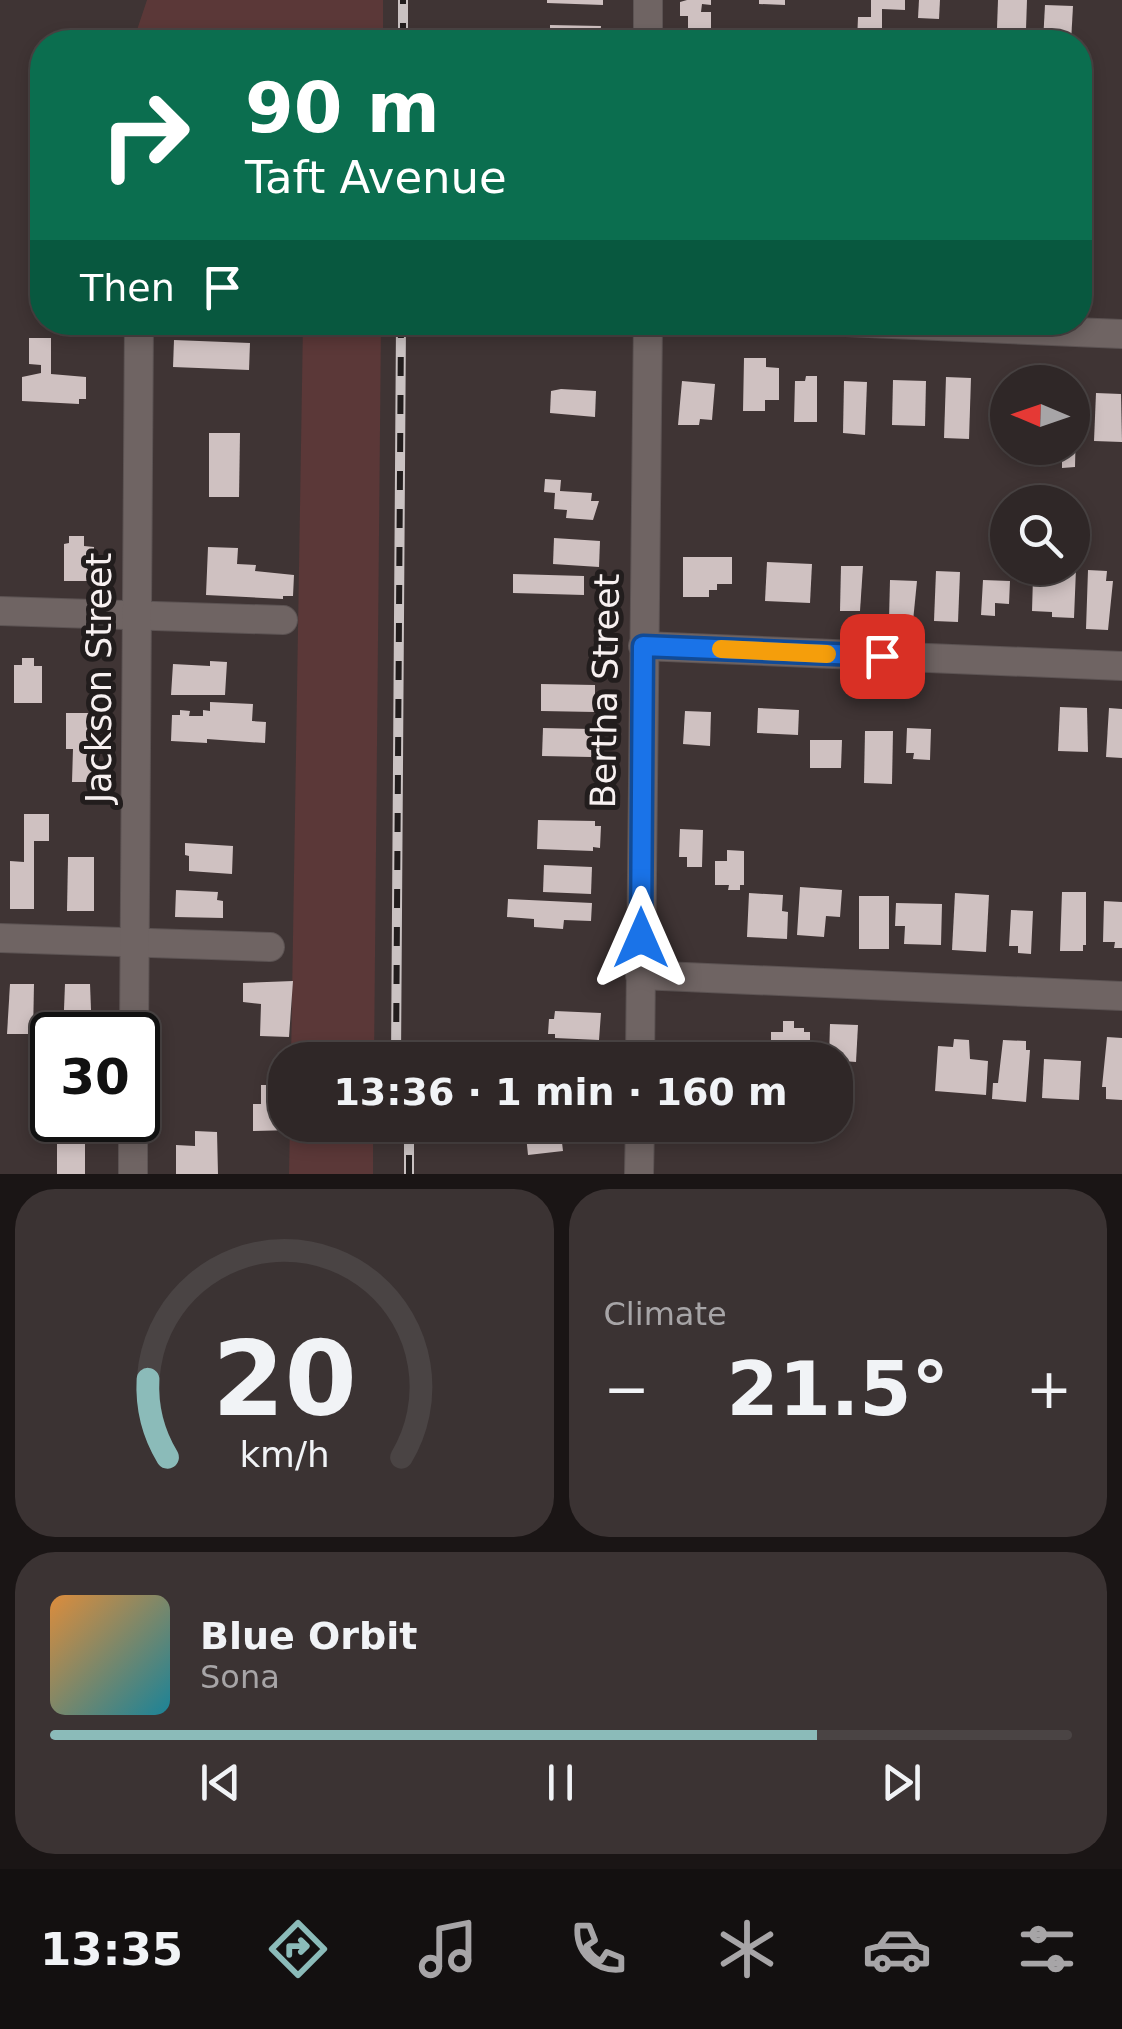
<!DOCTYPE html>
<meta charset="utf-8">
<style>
body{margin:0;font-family:"DejaVu Sans",sans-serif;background:#3b3333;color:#f1f3f6;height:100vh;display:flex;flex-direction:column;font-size:38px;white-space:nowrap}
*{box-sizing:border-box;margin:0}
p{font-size:32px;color:#a7a5a7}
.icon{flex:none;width:55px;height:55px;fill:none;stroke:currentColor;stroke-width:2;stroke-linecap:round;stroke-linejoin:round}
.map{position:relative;height:1174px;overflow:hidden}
.side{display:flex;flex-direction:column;gap:15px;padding:15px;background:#1a1515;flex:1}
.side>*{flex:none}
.banner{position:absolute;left:30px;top:30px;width:1062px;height:305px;border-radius:40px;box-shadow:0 5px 15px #0003,0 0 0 2px #4a4444;background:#0b6e4f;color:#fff;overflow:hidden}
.needle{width:65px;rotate:272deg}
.tools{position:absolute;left:990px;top:365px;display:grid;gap:20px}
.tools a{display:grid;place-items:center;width:100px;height:100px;border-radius:50%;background:#2f2727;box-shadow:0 5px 15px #0003,0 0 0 2px #4a4444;font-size:50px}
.speed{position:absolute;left:30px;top:1012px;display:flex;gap:20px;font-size:50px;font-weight:700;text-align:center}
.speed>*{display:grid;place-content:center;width:130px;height:130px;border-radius:50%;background:#2f2727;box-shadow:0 5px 15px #0003,0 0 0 2px #4a4444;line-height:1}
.speed .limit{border:5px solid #111;border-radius:15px;background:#fff;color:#111}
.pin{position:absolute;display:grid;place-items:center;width:85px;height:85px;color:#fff;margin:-42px;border-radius:20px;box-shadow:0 5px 15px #0006}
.me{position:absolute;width:110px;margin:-55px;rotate:0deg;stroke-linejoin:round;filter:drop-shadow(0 0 8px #0008)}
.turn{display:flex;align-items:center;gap:35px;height:210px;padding:0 50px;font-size:45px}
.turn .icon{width:130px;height:130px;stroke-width:2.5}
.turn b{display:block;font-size:70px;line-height:85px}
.then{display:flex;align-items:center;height:95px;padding:0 50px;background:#0003;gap:20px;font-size:38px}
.big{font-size:75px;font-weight:800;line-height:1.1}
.side .card{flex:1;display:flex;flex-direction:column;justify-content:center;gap:15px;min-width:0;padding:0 35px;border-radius:40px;background:#3b3333}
.side .dial{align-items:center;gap:0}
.dial svg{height:260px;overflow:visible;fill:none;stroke:#4a4444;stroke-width:7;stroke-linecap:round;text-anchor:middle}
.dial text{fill:#f1f3f6;stroke:none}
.song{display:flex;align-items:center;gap:30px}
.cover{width:120px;height:120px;border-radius:15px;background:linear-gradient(135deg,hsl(30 70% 55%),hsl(190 70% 35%))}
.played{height:10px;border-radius:5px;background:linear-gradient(90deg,#8bbbb9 75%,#4a4444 75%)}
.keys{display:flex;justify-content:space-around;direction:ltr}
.heat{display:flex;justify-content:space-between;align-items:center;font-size:55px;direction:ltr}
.side .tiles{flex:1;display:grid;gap:15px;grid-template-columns:1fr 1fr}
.card:last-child{grid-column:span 2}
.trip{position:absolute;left:268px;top:1042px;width:585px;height:100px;border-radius:40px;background:#2f2727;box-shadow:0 5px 15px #0003,0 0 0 2px #4a4444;font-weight:800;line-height:100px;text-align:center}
.dock{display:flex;height:160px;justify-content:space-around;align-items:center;background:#131010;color:#a7a5a7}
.dock .icon{width:70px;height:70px}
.dock .active{color:#8bbbb9}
.dock b{font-size:45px;color:#f1f3f6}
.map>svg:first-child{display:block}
</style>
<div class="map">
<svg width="1122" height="1174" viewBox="0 0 1122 1174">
<rect width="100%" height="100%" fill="#3f3434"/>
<g fill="#5b3838">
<path d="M147,0H383V42H133Z"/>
<path d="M303,323H381L374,1060H291Z"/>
<path d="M290,1125H373V1174H289Z"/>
</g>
<g fill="#cfc1c1">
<path d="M547,0H603V5L547,3Z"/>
<path d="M687,0H711V5L702,4L701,12H711V32H688V16H680V2Z"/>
<path d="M759,0H785V5L759,4Z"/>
<path d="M871,0H905V10L882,9V42H857L858,17H871Z"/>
<path d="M919,0H940L939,19L918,18Z"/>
<path d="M998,0H1027L1026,29L997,28Z"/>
<path d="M1045,5L1073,6L1071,42H1043Z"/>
<path d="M550,25L601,26L600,42H545V33H550Z"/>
<path d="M29,338H51V374L86,377V399H79V404L22,401V377L41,373V365L29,364Z"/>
<path d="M174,340L250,343L249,370L173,367Z"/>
<path d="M744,358H766V367L779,368V400H765V411H743Z"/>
<path d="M806,376H817V422H794L795,381H805Z"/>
<path d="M946,377L971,378L969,439L944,438Z"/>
<path d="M893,380L926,381L925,426L892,425Z"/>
<path d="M682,381L715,384L712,420L700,419L699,425H678Z"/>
<path d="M844,381L867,382L865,435L843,433Z"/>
<path d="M1004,387H1008V432H1003Z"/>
<path d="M561,389L596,391L595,417L550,413L551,391Z"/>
<path d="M1096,393L1121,394L1122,442L1094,441Z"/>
<path d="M1072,424H1076L1075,467L1062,468V460L1045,461L1044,448H1072Z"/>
<path d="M209,433H240L239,497H209Z"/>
<path d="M545,479L561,480L560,491L592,493L591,501H599L593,520L566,518L567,510L554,509L555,493L544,492Z"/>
<path d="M69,536H84V546L94,547V581H64V544L69,543Z"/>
<path d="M554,538L600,541L599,567L553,564Z"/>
<path d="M208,547L238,548L237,564L256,565L255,571L294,575L293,596H283V599L206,595Z"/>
<path d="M683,557H732V584H717V590H709V597H683Z"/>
<path d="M767,562L812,564L810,603L765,601Z"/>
<path d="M841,566H863L860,611H840Z"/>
<path d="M1047,568L1076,569L1074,618L1052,617V612L1032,611L1033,577H1047Z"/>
<path d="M1088,570L1107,571L1106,581H1113L1108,630L1086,629Z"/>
<path d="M936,571L960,572L958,622L934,621Z"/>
<path d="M513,574L584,576V595L513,593Z"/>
<path d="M890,580L917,581L913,621L889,620Z"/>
<path d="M983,580L1010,581L1009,604L995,603V616L981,615Z"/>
<path d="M22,658H34V666H42V703H14V665H22Z"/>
<path d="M210,661L227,662L225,695H171L173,664L210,666Z"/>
<path d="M541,684L595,685V712L541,711Z"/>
<path d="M210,702L253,704L252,721L266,722L265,743L207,739V743L171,741L172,715H180V710L190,711L189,716H203V710L210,711Z"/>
<path d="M1060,707L1087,708L1088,752L1058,751Z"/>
<path d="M758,708L799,710L798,735L757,733Z"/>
<path d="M1109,708L1122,709V758L1106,757Z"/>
<path d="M685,711L711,712L710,746L683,744Z"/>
<path d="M66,713H97L96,782H72L73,749H66Z"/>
<path d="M543,728L592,729L591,757L542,756Z"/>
<path d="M907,728L931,729L930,760L913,759L914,753H906Z"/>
<path d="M865,731H893L892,784L864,783Z"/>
<path d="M810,740H842L841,768H810Z"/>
<path d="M24,814H49V841H34V909H10V861L24,862Z"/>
<path d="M538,820L595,821V826H601L600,848L593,847V851L537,849Z"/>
<path d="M680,829L703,830L702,867H687V857H679Z"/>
<path d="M185,843L233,846L232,874L189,871V856L185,855Z"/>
<path d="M727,850L744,851V885H740V890H728L729,885H715V861H727Z"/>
<path d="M68,857H94V911H67Z"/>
<path d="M544,865L592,867L591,894L543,892Z"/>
<path d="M800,887L842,890L840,917L826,916L824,937L797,935Z"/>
<path d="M176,890L218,892L217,900L223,901V918L175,917Z"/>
<path d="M1062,892H1086V945H1083V951H1060Z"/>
<path d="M749,893L783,895L782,911L788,912L787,939L747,937Z"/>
<path d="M955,893L989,895L986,952L952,950Z"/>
<rect x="859" y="896" width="30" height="53"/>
<path d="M508,899L592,903L591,921L564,920L563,929L534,927V919L507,917Z"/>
<path d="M1104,901L1122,902V948H1114L1115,942H1103Z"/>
<path d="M896,903L942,904L941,945L904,944L905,926H895Z"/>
<path d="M1011,910L1033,911L1031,954L1018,953V946H1009Z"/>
<path d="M293,981L289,1037L260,1036L261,1004L243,1002V983Z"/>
<path d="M10,984H34L33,1034H7Z"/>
<path d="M65,984H90L92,1035H63Z"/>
<path d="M555,1011L601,1013L599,1040L555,1038V1034H548L549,1019H554Z"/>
<path d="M783,1021H794V1028H804V1032H810V1053H806L805,1057H771V1032H783Z"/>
<path d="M830,1024L858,1025L856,1062L829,1060Z"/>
<path d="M1107,1037L1122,1038V1100L1106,1099V1087H1102Z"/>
<path d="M954,1039L969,1040L970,1059L988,1061L986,1095L935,1091L938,1046L953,1047Z"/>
<path d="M1003,1040L1026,1041V1050H1030L1026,1102L992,1099L993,1083H998Z"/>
<path d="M1044,1059L1081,1061L1079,1100L1042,1098Z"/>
<path d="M261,1085H285V1125H293V1130L253,1131V1104H261Z"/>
<path d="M525,1125H554L555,1135L561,1134L563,1151L528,1155Z"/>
<rect x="57" y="1126" width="28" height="48"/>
<path d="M195,1131L217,1132L218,1174H176V1145L195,1146Z"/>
</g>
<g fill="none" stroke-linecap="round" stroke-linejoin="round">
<defs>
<g id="minor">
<path d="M648,0V42"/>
<path d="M846,322L1122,334"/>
<path d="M0,611L283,620"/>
<path d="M643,646L1122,666"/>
<path d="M0,938L270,947"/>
<path d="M640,975L1122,996"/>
<path d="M134,1035L139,322"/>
<path d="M640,1060L648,322"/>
<path d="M133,1174V1120"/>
<path d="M639,1174L640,1125"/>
</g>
</defs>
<use href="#minor" stroke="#5c5353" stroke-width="30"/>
<use href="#minor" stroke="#6f6463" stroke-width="28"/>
<defs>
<g id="rail">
<path d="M403,42V0"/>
<path d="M396,1060L401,322"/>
<path d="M409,1174V1125"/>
</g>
</defs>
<use href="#rail" stroke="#cac2c2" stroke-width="10"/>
<use href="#rail" stroke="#221d1d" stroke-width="6" stroke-dasharray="19" stroke-linecap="butt"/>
</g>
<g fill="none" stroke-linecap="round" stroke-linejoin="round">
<defs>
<path id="route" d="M641,938L643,646L882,656"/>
</defs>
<use href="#route" stroke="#114b97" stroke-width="25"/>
<use href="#route" stroke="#1a73e8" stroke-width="18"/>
<path stroke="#f59e0b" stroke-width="18" d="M721,649L827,654"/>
</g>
<g text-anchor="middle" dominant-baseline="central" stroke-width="10" stroke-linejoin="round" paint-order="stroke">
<g font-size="35" fill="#f7f0f0" stroke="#221d1d">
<text transform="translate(99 678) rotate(-90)">Jackson Street</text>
<text transform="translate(605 691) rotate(-89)">Bertha Street</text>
</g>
</g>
</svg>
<div class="tools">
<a><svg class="needle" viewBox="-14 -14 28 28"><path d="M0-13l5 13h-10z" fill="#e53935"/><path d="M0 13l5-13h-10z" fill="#a7a5a7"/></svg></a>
<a><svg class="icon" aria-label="search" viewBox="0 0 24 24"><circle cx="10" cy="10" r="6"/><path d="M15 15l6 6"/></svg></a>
</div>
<div class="speed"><div class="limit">30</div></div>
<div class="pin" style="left:882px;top:656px;background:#d93025"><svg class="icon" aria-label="arrive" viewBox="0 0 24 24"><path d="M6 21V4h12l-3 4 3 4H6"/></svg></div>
<svg class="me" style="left:641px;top:938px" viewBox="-20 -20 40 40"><path d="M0-17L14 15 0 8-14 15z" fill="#1a73e8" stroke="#fff" stroke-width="4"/></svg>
<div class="trip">13:36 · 1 min · 160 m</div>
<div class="banner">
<div class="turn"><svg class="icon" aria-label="right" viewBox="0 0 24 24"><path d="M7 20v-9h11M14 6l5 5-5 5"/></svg><div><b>90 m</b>Taft Avenue</div></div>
<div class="then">Then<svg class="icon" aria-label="arrive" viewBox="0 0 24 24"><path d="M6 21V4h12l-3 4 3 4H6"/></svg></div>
</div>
</div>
<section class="side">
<div class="tiles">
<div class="card dial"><svg viewBox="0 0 100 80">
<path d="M14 69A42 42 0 1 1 86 69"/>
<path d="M14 69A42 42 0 0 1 8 45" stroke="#8bbbb9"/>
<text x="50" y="56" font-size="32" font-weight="700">20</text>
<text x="50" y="72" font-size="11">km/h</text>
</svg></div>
<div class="card"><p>Climate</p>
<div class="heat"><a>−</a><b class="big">21.5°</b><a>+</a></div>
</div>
<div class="card">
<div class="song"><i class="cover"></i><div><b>Blue Orbit</b><p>Sona</p></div></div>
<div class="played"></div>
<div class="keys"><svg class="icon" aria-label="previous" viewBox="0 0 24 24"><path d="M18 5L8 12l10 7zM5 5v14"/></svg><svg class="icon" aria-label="pause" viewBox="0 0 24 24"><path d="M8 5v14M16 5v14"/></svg><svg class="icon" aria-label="next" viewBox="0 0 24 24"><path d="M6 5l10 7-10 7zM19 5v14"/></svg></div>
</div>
</div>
</section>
<nav class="dock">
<b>13:35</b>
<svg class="icon active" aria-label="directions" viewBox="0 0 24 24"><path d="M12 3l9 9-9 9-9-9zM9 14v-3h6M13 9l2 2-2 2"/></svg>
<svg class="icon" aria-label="music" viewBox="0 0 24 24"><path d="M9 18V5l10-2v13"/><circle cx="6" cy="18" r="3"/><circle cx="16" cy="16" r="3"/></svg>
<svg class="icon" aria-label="phone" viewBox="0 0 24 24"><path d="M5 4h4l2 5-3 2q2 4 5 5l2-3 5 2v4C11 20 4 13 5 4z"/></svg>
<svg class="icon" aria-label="climate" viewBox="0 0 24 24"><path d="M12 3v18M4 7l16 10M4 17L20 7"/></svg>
<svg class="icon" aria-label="car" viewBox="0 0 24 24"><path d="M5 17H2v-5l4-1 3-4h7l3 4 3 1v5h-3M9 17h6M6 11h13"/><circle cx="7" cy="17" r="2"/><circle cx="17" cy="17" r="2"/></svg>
<svg class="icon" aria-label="filters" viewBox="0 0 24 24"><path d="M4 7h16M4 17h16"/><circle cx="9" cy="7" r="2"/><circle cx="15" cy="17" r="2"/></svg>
</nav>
